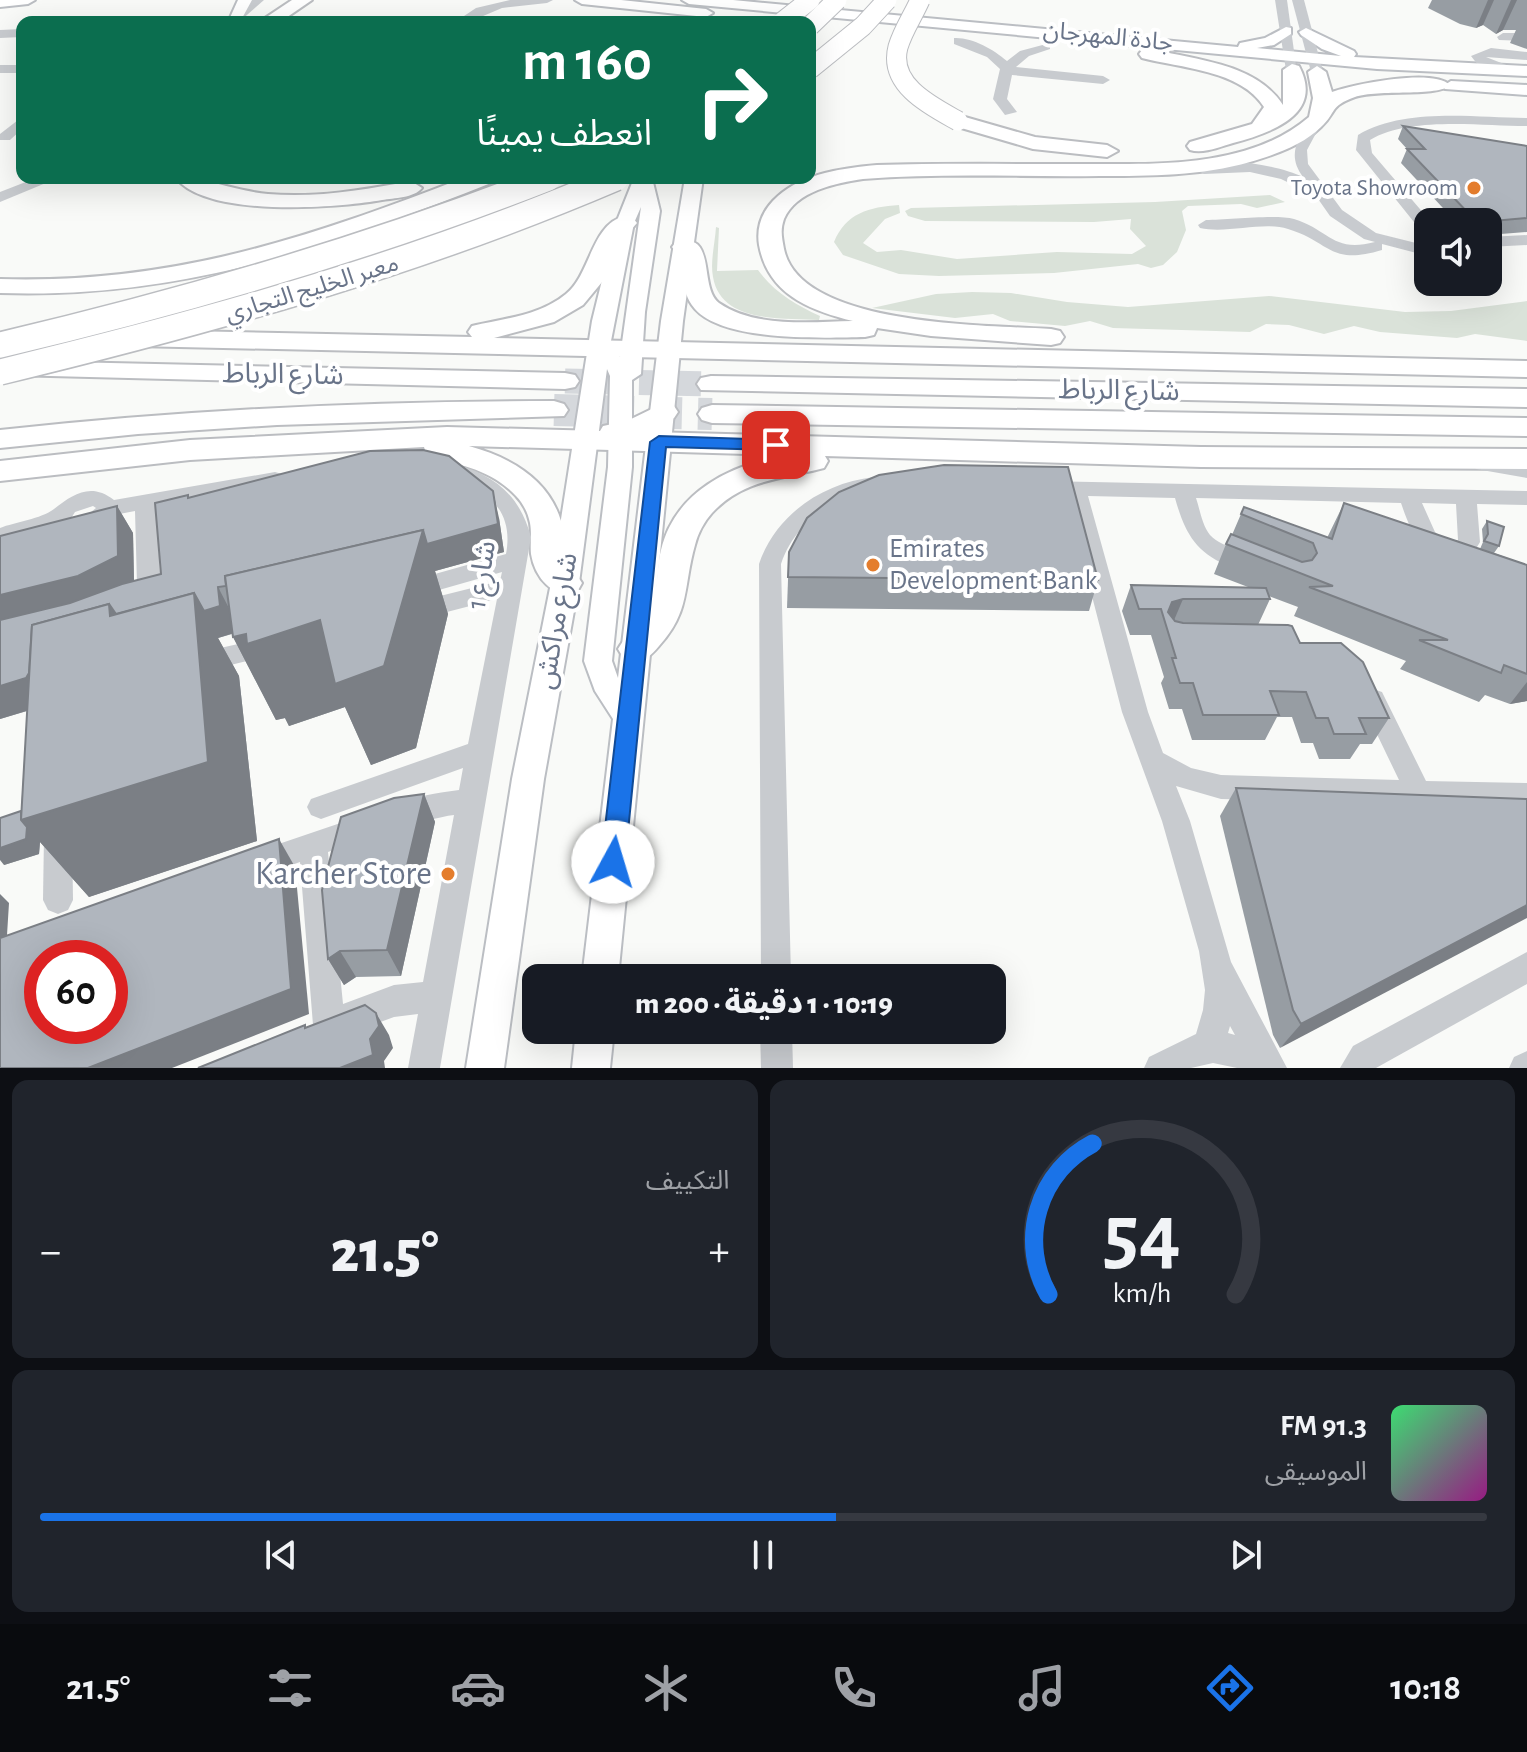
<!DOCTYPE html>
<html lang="ar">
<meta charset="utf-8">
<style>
body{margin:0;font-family:"Alegreya Sans","Noto Sans Arabic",sans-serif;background:#20242c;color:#f1f3f6;direction:rtl;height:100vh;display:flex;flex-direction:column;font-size:30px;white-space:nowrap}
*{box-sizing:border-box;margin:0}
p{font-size:26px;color:#9ea1a6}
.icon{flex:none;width:44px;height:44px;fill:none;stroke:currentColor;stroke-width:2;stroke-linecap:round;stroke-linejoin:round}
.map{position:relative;height:1068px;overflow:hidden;direction:ltr}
.drawer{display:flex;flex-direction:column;gap:12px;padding:12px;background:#0d0f14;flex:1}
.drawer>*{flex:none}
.guide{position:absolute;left:16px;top:16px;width:800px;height:168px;border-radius:16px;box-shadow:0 8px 32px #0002;direction:rtl;background:#0b6e4f;color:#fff;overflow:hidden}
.fabs{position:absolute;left:1414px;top:208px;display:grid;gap:16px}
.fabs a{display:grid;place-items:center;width:88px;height:88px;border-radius:16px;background:#171b24;box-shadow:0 8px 32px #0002;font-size:40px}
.speed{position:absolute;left:24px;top:940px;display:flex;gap:16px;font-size:40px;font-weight:700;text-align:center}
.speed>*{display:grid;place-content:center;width:104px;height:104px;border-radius:50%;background:#171b24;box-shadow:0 8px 32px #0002;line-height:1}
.speed .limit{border:12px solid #d22;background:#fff;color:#111}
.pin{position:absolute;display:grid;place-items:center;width:68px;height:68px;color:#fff;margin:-34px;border-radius:16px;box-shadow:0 4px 12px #0006}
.me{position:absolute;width:88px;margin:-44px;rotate:6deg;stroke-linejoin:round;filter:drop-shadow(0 0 6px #0008)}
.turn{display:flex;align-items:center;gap:28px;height:168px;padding:0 32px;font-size:36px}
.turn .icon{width:104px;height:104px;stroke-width:2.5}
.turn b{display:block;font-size:56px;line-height:68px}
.big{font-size:60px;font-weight:800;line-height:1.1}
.drawer .widget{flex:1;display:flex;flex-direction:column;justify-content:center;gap:12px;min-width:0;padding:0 28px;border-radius:16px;background:#20242c}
.drawer .dial{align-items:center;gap:0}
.dial svg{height:208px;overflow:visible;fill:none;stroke:#363941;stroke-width:7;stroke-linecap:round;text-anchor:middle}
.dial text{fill:#f1f3f6;stroke:none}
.song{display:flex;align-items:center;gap:24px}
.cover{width:96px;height:96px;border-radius:12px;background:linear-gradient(135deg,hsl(140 70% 55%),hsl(310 70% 35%))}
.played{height:8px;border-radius:4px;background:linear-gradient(90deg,#1a73e8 55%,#363941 55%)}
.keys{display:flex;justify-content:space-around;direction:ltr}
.heat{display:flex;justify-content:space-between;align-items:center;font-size:44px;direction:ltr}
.drawer .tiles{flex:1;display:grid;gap:12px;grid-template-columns:1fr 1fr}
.widget:last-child{grid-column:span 2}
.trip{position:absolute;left:522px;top:964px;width:484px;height:80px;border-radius:16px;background:#171b24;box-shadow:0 8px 32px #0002;font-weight:800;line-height:80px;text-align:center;direction:rtl}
.tabs{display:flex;height:128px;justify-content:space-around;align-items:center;background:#090b0e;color:#9ea1a6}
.tabs .icon{width:56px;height:56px}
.tabs .active{color:#1a73e8}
.tabs b{font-size:36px;color:#f1f3f6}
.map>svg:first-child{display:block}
</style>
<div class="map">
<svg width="1527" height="1068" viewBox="0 0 1527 1068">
<rect width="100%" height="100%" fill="#f9faf8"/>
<g fill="#dae2d9">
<path d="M1270,195L1285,202L1257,208L1241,204L1188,206L1182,211L1186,230L1177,252L1163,265L1151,268L1138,264L1054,273L939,276L899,274L843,255L834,242C846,213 869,207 899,205L900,213L885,219L863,243L877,252L901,250L957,259L1057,252L1132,254L1146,246L1130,229L1131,219L1094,222L925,221L908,216L905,211L911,208L1155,202Z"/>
<path d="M716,227L719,228L717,271L758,270C774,292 796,305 820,316L819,320C784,318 721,324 713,277C710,262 715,243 716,227Z"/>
<path d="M972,292L1011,293L1067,302L1128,307L1269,296L1405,312L1451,311L1527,301V341L1475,334L1457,338L1380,332L1354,326L1324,334L1289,325L1266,324L1250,332L1113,328L1090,321L1065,326L1010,321L993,314L955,318L872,308L936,294Z"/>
</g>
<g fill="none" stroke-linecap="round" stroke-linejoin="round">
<path stroke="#d5d8dc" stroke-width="25" stroke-dasharray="25 12" stroke-linecap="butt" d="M565,381L711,384"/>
<path stroke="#d5d8dc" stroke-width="32" stroke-dasharray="32 16" stroke-linecap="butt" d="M554,410L712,414"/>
<defs>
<g id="major">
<path d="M0,0H35L28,4L0,7Z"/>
<path d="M238,0H252L240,22H228Z"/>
<path d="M575,0H621L706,9L713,13L706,17L582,4Z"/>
<path d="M682,0H733L1238,47L1240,43L1265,38L1286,27L1291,28V34L1274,45L1257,48L1341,56L1322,49L1301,35L1299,32L1306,28L1354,51L1356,54L1354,57L1527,66V76L1377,69L689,4Z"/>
<path d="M1451,81L1527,85V95L1445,89L1443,86Z"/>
<path d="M634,178H652L660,211L645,312L641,374L632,380V467L612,661L618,678L661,321L685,178H703L683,321L618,978H582L613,719L595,691L584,661L608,467L610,376L607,369L579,583L544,779L504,1068H466L512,779L551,583L592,321L616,223ZM641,207L620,357L610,346L634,223Z"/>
<path d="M576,1030H614L610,1068H572Z"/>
</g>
<g id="highway">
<path d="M292,0H312L280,22H259Z"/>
<path d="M1148,48C1193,60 1255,62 1283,105V70L1292,64L1299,66C1325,115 1270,133 1233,143C1220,147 1203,154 1190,150L1187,146L1190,142L1252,124L1264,107C1241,70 1180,68 1142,58L1139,54L1142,50Z"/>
<path d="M1317,66L1326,72L1332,92C1354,84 1433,68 1450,85C1439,97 1377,89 1355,97C1328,107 1338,111 1321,127C1303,145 1274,155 1250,162C1202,176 1150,176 1100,176C1021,177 941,173 863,179C836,183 796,191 784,219C780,230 782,238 784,249C800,327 988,325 1051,329L1060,331L1064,337L1060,343L1051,345L931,336L877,328L874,335L865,337C823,338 724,342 695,309C679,290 688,281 683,262C682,257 675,251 672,247L676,242C718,231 698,287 719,303C755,328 811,322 853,321C809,310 768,294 759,245C756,226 763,209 778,196C804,173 844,168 877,165C938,163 1000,164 1061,164C1141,163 1244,173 1309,117L1313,98L1308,72Z"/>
<path d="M958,115L1035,137L1107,145L1118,151L1107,157L1033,149L951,125L948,121L951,117Z"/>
<path d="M176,178C210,178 234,191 268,194C316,198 364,190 411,181L422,188C414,198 394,198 382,200C337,208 207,218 176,178Z"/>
<path d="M463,178H494L491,183C326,248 180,299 0,293V279C171,284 306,239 463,178Z"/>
<path d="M625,216L633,218L637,223L620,242L607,276L583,305L554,322L494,338L1527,361V377L47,344L38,342L34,336L38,330L47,328L472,337L468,332L472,326C505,318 539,316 566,294C591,274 591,224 625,216Z"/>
<path d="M21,361L565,373L575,375L579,381L575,387L565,389L11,375L7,369L11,363Z"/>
<path d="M711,376L1527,389V407L701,390L697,384L701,378Z"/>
<path d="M554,401L564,404L568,410L564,416L277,425L138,434L0,448V430C184,410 369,401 554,401Z"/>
<path d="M664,403L674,406L678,412L674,418L650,432L1201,447L1527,449V469L1201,467L825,456L828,461L824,468C783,479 743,479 712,513C704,522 698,533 695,545C683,586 691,611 659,646C648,659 641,664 624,659L618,649C626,634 641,625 649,611C659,593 656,570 661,550C675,492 730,465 785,455L469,446C509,457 548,478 561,521C565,533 561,546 564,558C567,567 577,574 582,583L577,592C553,599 535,578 531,554C530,544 532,534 530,523C528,513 523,503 516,496C491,469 459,465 427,456L424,447L190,460L0,481V461L190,440L447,427L600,431L603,426L627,421Z"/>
<path d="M712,405L1527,418V436L712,423L702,420L698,414L702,408Z"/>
</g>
</defs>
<use href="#major" stroke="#bbbec3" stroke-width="4"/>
<use href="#highway" stroke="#bbbdc1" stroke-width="4"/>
<g fill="#c8cbcf" fill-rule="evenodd">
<path d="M251,0H264L239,22H226Z"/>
<path d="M510,0H553L547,3L502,8L469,22H455L476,8Z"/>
<path d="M1275,0H1287L1297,73L1286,70Z"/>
<path d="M1292,0H1304L1323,72L1322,75L1311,72Z"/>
<path d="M22,29V37L0,38V30Z"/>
<path d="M1503,33H1527V41L1499,40L1497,37Z"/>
<path d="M954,38C972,37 993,49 1007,61L1020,51L1050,43V49L1029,56L1016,67L1103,76L1110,80L1103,84L1012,75L1007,99L1017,112L1005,115L993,99L1000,69L987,57L954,44Z"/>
<path d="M1491,48L1527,52V60L1486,57L1514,68V74L1509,75L1478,65L1471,56Z"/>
<rect x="0" y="65" width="22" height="8"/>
<path d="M22,117V129L10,140H0V134Z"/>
<path d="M1315,118L1322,122L1307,150L1308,164L1342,210L1376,233L1428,246V256L1382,244V250C1329,266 1331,242 1288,229C1264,221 1227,234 1200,228L1198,225L1206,220C1227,220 1276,214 1294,219C1330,230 1332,253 1375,242L1364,239L1330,216L1316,196L1281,179L1250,172L1204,174L1197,170C1218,153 1279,166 1303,177C1287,155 1297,141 1310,119Z"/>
<path d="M1527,118V126C1482,126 1409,116 1370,140L1372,153L1431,222H1428V234L1422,232L1356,150L1358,135C1406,107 1474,118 1527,118Z"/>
<path d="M36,178H58L0,202V192Z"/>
<path d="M1527,235V245L1488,247V237Z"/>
<path d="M1483,457L1527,464V478L1476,469L1473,464L1476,459Z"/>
<path d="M448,462C491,473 519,492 531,537L440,1068H408L418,1014L394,1017L329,1041L318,1036L313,1025L300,862L261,876L251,872L247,863L251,854L261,850L364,815L374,818L378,827L374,836L328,852L343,1004L394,985L423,982L454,815C436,817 405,828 390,823L386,814L390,805C413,797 435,793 459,790L463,768L321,819L311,815L307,807L311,799L468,744L497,599L416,620L408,617L404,611L408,605L416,602L500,581L502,572L411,598L403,595L399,589L403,583L506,554C515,507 482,485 441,474L438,469L441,464Z"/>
<path d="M275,472L282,474L285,479L282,484L156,508L161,588C153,601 144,611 129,606L125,600L137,585L135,511L114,515L101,528L81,535L54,531L51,526L0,544V528C15,522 41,519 54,509C73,494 91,482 114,500ZM93,506L96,508L81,520H70L75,512Z"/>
<path d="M874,477L881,479L885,484L881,489C837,501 798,515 781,564L791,978H761L759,564C776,514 823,483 874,477Z"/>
<path d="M1044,481L1527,491V505L1477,504L1480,542L1474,552C1427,566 1415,544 1401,503L1196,498C1200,510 1202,525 1210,535C1223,549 1250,550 1259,565L1256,571C1245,574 1236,570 1226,565C1194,551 1184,530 1175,498L1088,496L1148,712L1163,753L1191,768L1221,775L1399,780L1360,699L1364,692L1373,689L1382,692L1426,781L1527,783V807L1221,799L1176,786L1190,821L1231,962L1287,1068H1237L1213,1063L1191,1068H1144L1149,1057L1196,1034L1203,1010L1205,990L1199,951L1162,821L1122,712L1066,496L1037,493L1033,488L1037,483ZM1422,503L1456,504L1458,540L1447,541L1435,532ZM1230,1026L1235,1035L1228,1033Z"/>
<path d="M270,637L279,639L282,646L279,653L198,673L189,670L186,663L189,656L198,653Z"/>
<path d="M58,823L68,826L72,835L73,900L68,910L58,914L48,910L43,900L44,835L48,826Z"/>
<path d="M1527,952V984L1376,1068H1340L1353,1046Z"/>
<path d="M760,1030H792L793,1068H761Z"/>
<path d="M1527,1051V1068H1509L1514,1057Z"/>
</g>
<use href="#major" fill="#fff" fill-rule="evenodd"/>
<use href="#highway" fill="#fff" fill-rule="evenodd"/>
<defs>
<g id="highway-bridge-far1">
<path d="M920,0C913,16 903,30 898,47C888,85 931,106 958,121"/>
<path d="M782,22L810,0"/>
<path d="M810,26L837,0"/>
<path d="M810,69L863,26L887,0"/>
</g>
<g id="highway-bridge">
<path d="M0,345C187,301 369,248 548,178"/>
<path d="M0,372C211,321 417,263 616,178"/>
</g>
</defs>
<use href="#highway-bridge-far1" stroke="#bbbdc1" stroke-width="21" stroke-linecap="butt"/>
<use href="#highway-bridge" stroke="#bbbdc1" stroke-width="28" stroke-linecap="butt"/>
<use href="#highway-bridge-far1" stroke="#fff" stroke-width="19"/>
<use href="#highway-bridge" stroke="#fff" stroke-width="25"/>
</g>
<g fill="#979da3">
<path d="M1432,0H1527V49L1510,43L1516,30H1503L1496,34L1483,25L1476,28L1460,24L1428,8Z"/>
<path d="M1403,126L1527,146V232L1488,235V222H1456L1401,163L1407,149L1398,139Z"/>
<path d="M189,498L499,518L504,552L435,571L448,614L416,748L371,765L345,707L289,726L285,718L276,720L233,637L232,634L218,638L239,676L257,841L89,897L40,842L39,854L4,865L21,811L27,711L0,719V536L117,506L133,533L134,581L161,574Z"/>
<path d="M1344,503L1480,549L1483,542L1482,529L1487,521L1499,546L1494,553L1527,565V701L1510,704L1485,695L1479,702L1400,669L1406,661L1294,616L1298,607L1269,596L1270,599L1258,625L1300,643L1389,718L1372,744H1360L1350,759H1319L1313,743H1301L1292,717H1277L1265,740H1192L1182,709H1169L1161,683L1164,677L1151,635H1130L1122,611L1131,585L1248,587L1214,574L1226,544L1232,535L1244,507L1327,538Z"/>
<path d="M789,552L1098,580L1089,611L787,608Z"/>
<path d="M1236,788L1527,799L1280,1048L1273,1035L1220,816Z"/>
<path d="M424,794L435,822L401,976L356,977L344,985L328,959Z"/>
</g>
<g fill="#7b7f85">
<path d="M1488,0H1494L1483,25L1476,28Z"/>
<path d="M1511,0H1517L1503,30L1496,34Z"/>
<path d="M493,491L499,518L504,552L435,571L448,614L416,748L371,765L345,707L289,726L285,718L276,720L233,637L409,578L423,530Z"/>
<path d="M117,506L133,533L134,583L0,628V595Z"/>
<path d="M218,587L232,614L234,633L218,638L239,676L257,841L89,897L40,842L39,854L4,865L0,860V848L21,820L46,705L0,719V686L32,668L110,616L109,604L194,593Z"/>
<path d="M1183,599L1172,625L1165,621L1172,602Z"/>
<path d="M1527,682V701L1510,704Z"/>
<path d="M424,794L435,822L401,976L387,950Z"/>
<path d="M279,839L295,867L309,1014L172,1068H88Z"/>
<path d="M0,894L9,903L7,935L0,939Z"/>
<path d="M1527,905V918L1280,1048L1301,1024Z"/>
<path d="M340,951L356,977L344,985L328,959Z"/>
<path d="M376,1013L389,1035L393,1048L384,1061L385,1068H340L370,1039Z"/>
</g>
<g fill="#b0b6be" stroke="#7b7f85" stroke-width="2" fill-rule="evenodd">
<path d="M1403,126L1527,146V218L1493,221L1489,217H1472L1407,149H1425Z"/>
<path d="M423,450L449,456L493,491L498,524L427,544L423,530L225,576L226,586L218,587L220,606L204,611L194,593L116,614L109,604L32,625L29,673L26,678L0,686V620L70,603L122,584L161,574L155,503L188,495V498L370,451Z"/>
<path d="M944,465L1068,467L1098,580L788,577L789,552L807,518L839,492L879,475Z"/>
<path d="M1344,503L1527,565V674L1504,665L1501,673L1419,640H1448L1309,587L1333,586L1226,544L1231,534L1302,562L1312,560L1317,553L1313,543L1241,514L1244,507L1332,539Z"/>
<path d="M117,506L118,556L78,576L0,595V536Z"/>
<path d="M1487,521L1504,527L1499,546L1484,541L1488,534Z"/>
<path d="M423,530L384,666L335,684L320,620L247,644L246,634L233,637L225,576Z"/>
<path d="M1131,585L1266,588L1270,599H1183L1172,602L1168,612L1175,621L1183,623L1288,625L1292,626L1300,643H1341L1363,662L1389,718H1359L1366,734H1334L1328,718H1316L1306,692L1270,691L1279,715H1203L1193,683H1180L1172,658H1176L1161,609H1139Z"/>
<path d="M194,593L208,762L21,820L32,625L109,604L110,616Z"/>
<path d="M1236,788L1527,799V905L1301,1024L1293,1010Z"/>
<path d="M424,794L387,950L340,951L328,959L322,890L341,817L394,798Z"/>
<path d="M21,811V820L27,827L26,839L0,848V818Z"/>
<path d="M279,839L291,989L88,1068H0V938ZM42,958H110V1026H42Z"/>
<path d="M365,1005L376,1013L379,1026L370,1039L373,1055L340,1068H198L305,1025V1028Z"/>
</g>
<path fill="#1a73e8" stroke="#114b97" stroke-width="2" d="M659,436L776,440L785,445L776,450L666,447L625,862L622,870L613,873L605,870L601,862L650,442Z"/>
<g fill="#e47d2d" stroke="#fff" stroke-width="3">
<circle cx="1474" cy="188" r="8"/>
<circle cx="873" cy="565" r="8"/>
<circle cx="448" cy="874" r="8"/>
</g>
<g text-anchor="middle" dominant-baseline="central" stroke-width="8" stroke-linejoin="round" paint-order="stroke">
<g font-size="24" fill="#697489" stroke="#fff">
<text transform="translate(1108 37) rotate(6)">جادة المهرجان</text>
<text transform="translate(312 289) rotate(-17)">معبر الخليج التجاري</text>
</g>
<g font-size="24" fill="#697489" stroke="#fff" text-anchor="end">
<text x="1458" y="188">Toyota Showroom</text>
</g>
<g font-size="28" fill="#697489" stroke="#fff">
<text transform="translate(283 375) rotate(1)">شارع الرباط</text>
<text transform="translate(1119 391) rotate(1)">شارع الرباط</text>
<text transform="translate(482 575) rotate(-81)">شارع 1</text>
<text transform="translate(557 621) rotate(-80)">شارع مراكش</text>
</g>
<g font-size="28" fill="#697489" stroke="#fff" text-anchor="start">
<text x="889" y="549">Emirates<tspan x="889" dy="32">Development Bank</tspan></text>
</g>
<g font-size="34" fill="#697489" stroke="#fff" text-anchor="end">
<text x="432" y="874">Karcher Store</text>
</g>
</g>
</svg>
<div class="fabs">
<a><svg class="icon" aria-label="sound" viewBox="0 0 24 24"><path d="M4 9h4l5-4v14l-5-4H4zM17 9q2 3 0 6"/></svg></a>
</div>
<div class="speed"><div class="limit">60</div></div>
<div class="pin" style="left:776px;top:445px;background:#d93025"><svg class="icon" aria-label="arrive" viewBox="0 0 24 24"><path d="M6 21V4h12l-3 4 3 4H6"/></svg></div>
<svg class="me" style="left:613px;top:862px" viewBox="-20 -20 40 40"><circle r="19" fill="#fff"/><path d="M0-13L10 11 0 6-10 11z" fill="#1a73e8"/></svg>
<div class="trip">10:19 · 1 دقيقة · 200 m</div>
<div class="guide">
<div class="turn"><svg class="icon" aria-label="right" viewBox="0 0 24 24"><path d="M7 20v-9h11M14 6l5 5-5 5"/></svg><div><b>160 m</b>انعطف يمينًا</div></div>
</div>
</div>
<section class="drawer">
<div class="tiles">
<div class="widget dial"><svg viewBox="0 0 100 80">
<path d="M14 69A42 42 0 1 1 86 69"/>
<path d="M14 69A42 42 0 0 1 31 11" stroke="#1a73e8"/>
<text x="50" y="56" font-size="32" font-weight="700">54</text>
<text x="50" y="72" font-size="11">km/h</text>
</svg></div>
<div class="widget"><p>التكييف</p>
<div class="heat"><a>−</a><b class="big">21.5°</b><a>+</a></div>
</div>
<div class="widget">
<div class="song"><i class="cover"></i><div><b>91.3 FM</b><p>الموسيقى</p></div></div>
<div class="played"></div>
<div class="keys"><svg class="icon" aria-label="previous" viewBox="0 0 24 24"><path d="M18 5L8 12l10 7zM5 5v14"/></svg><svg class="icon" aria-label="pause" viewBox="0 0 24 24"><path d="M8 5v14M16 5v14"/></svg><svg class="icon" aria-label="next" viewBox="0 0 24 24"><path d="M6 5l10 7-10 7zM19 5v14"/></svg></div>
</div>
</div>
</section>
<nav class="tabs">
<b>10:18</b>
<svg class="icon active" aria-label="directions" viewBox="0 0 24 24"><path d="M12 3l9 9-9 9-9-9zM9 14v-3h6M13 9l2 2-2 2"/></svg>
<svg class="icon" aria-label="music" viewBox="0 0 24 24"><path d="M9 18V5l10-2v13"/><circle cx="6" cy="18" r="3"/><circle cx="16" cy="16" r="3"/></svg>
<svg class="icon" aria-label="phone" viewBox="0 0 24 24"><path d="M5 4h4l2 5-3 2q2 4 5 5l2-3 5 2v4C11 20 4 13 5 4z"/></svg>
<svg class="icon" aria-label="climate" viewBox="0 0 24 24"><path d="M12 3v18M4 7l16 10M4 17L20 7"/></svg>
<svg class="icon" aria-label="car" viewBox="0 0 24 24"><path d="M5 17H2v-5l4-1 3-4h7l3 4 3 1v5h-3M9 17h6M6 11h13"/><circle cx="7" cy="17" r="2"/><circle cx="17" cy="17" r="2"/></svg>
<svg class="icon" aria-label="filters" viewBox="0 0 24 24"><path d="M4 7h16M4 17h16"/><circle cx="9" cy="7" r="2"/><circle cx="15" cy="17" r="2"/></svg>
<b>21.5°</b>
</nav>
